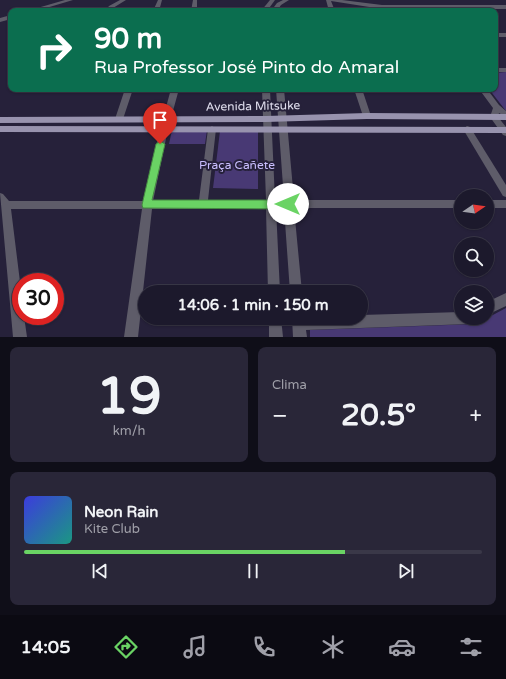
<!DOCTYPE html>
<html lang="pt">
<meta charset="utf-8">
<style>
body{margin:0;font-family:"Varela Round",sans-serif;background:#292638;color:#f1f3f6;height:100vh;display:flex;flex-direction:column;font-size:15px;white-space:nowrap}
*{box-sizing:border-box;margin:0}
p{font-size:13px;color:#a0a0a9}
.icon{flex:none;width:22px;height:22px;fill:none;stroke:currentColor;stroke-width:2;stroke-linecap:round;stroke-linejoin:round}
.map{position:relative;height:337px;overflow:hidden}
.side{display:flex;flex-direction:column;gap:10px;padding:10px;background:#0f0e18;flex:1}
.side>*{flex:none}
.hud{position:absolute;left:8px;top:8px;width:490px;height:84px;border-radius:8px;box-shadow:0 1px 3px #0004,0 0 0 1px #3a3848;background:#0b6e4f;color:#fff;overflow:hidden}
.needle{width:26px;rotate:77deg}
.controls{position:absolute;left:454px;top:189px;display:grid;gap:8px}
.controls a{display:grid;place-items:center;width:40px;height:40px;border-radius:50%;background:#1c192c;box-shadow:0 1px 3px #0004,0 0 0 1px #3a3848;font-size:20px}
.speed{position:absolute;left:12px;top:273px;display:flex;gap:8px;font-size:20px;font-weight:700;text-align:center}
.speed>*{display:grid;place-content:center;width:52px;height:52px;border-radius:50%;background:#1c192c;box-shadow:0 1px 3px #0004,0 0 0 1px #3a3848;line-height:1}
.speed .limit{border:6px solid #d22;background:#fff;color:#111}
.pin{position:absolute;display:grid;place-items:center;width:34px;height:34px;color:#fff;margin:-41px -17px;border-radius:50% 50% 50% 0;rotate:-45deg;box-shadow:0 0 4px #0007}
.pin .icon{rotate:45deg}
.me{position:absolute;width:44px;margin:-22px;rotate:270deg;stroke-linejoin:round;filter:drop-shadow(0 0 3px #0008)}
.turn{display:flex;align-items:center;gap:14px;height:84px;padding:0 20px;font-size:18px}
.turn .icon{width:52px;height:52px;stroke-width:2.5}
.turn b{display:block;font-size:28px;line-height:34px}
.big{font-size:30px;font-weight:700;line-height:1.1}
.side .card{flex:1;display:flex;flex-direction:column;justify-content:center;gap:6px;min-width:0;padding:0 14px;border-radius:8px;background:#292638}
.side .dial{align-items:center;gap:0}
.dial b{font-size:52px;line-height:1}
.song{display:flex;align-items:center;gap:12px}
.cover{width:48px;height:48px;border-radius:6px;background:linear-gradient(135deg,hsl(240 70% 55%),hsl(170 70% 35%))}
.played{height:4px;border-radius:2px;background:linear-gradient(90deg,#6ad364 70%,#3a3848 70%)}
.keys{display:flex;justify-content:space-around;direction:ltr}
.heat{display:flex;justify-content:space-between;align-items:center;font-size:22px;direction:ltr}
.side .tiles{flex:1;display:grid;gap:10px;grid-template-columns:1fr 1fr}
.card:last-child{grid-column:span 2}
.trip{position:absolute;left:138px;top:285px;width:230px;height:40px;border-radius:20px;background:#1c192c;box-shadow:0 1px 3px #0004,0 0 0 1px #3a3848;font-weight:700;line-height:40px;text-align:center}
.menu{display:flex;height:64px;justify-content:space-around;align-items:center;background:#0b0a12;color:#a0a0a9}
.menu .icon{width:28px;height:28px}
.menu .selected{color:#6ad364}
.menu b{font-size:18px;color:#f1f3f6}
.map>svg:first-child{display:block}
</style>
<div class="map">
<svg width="506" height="337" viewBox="0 0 506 337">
<rect width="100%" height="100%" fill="#26213a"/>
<g fill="#483974">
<path d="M506,72V111L489,89H495V73Z"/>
<path d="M172,130H207L205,144H169Z"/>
<path d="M220,131H258V189L213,188Z"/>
<path d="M506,308V337H310V330L476,324Z"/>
</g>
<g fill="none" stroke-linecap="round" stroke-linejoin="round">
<g fill="#5e5c69" fill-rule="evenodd">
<path d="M65,0H73L36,11H27Z"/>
<path d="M120,0H126L113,8L111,11H105L109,6Z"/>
<path d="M158,0H162L159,11H153Z"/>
<path d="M193,0H197V11H191Z"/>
<path d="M270,0H275L267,11H261Z"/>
<path d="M283,0H289L281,5L277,11H271L277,3Z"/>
<path d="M326,0H342L382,5H506V9H382L331,1L335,11H329Z"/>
<path d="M11,15V19L0,22V18Z"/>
<rect x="495" y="33" width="11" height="4"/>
<rect x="495" y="68" width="11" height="4"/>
<path d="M125,89H133L123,119L119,122L115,119Z"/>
<path d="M171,89H179L168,129L153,201L199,200L208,129L212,126L216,129L208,200H266L262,89H270L275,200H284L276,89H284L294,200H461V208H294L302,292H290L284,208H276L280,292H268L266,209H152L138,337H124L142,209H11L21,290V316H24L27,337H13L0,193L3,194L9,201H143L160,129Z"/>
<path d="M354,89H362L371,116L370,118H364L363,116Z"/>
<path d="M479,89H487L499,105L506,111V117L499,113L498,117L506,127V136L503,135L490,117L493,108Z"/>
<path d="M467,126L470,127L506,185V197L503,196L463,129Z"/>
<rect x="487" y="200" width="19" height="8"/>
<path d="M506,293V306L487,315V302Z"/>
<path d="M461,312V318H475L473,322L469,324L306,330L307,337H293L292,318H361V315Z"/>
<path d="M269,318H281L283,337H269Z"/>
</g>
<g fill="#9893ae" fill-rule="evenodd">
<path d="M367,113L506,114V120L367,119L266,122L0,123V117L266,116Z"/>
<path d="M0,126L506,127V133L0,132Z"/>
</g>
</g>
<path fill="#6ad364" stroke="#458941" d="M160,141L165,144L152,200H288L292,202L293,204L292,207L288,209L143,208L142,205L156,144Z"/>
<g text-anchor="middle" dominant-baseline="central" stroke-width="4" stroke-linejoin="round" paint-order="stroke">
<g font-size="12" fill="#e0deee" stroke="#26213a">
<text transform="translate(253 106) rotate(-1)">Avenida Mitsuke</text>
</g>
<g font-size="12" fill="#c9befe" stroke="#26213a">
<text x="237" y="165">Praça Cañete</text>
</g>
</g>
</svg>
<div class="controls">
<a><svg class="needle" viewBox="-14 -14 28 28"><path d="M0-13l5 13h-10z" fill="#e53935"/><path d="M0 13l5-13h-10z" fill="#a0a0a9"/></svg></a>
<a><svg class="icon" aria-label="search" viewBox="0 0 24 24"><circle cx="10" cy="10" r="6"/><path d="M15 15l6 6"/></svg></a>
<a><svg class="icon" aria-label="layers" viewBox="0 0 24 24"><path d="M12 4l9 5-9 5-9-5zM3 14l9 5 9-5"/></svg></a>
</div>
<div class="speed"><div class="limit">30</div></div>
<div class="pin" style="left:160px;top:144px;background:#d93025"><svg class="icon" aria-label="arrive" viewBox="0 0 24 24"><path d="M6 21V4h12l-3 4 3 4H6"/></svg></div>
<svg class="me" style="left:288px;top:204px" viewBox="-20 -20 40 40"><circle r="19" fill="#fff"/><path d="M0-13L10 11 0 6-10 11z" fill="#6ad364"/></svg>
<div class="trip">14:06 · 1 min · 150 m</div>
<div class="hud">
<div class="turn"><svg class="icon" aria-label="right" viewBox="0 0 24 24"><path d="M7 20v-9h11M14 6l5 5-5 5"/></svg><div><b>90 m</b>Rua Professor José Pinto do Amaral</div></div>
</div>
</div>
<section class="side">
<div class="tiles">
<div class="card dial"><b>19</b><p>km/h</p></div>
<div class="card"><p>Clima</p>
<div class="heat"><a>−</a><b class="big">20.5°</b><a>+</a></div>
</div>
<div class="card">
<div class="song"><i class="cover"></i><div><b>Neon Rain</b><p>Kite Club</p></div></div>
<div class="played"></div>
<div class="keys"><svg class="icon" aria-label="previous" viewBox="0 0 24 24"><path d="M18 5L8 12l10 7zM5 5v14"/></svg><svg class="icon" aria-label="pause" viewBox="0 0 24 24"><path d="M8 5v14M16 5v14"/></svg><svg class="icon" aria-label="next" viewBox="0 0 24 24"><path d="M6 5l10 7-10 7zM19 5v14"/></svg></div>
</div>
</div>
</section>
<nav class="menu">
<b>14:05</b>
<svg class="icon selected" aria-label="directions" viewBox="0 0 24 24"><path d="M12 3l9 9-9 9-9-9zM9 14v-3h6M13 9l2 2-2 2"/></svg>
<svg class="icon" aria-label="music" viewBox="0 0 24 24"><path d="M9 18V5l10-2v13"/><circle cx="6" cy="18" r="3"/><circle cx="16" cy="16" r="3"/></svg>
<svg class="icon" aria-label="phone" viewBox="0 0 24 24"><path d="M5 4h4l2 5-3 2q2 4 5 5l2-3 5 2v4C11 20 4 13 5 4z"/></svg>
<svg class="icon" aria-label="climate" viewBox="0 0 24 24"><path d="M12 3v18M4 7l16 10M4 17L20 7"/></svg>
<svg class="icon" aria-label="car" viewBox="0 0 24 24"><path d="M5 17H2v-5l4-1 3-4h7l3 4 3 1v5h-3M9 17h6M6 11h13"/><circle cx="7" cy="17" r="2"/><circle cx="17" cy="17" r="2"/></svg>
<svg class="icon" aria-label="filters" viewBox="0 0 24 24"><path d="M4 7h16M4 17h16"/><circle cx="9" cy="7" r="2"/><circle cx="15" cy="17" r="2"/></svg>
</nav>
